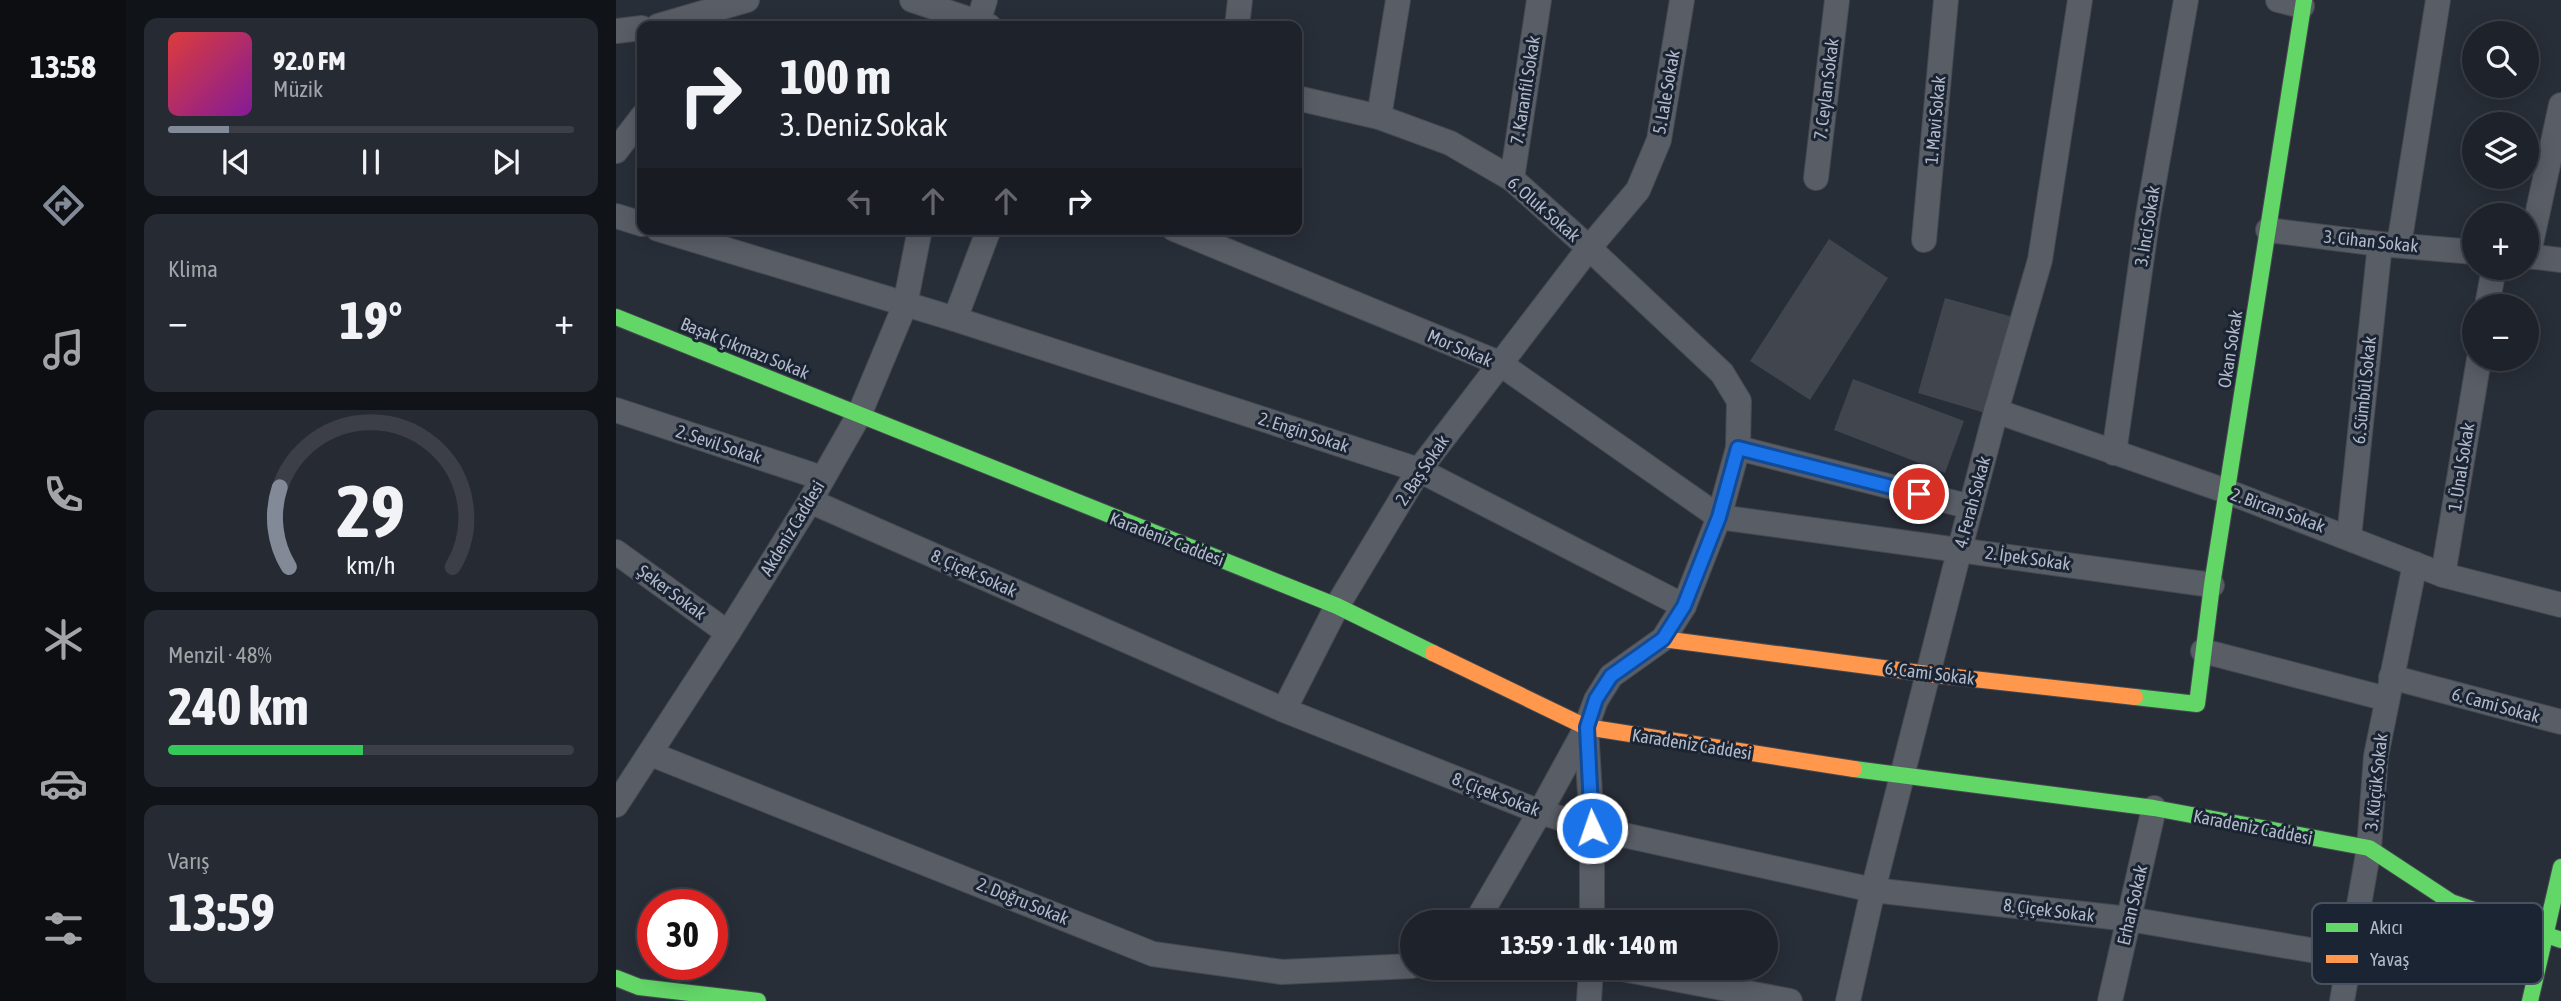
<!DOCTYPE html>
<html lang="tr">
<meta charset="utf-8">
<style>
body{margin:0;font-family:"Asap Condensed",sans-serif;background:#262a32;color:#f1f3f6;height:100vh;display:flex;flex-direction:column;font-size:26px;white-space:nowrap}
*{box-sizing:border-box;margin:0}
p{font-size:23px;color:#a1a4a8}
.icon{flex:none;width:38px;height:38px;fill:none;stroke:currentColor;stroke-width:2;stroke-linecap:round;stroke-linejoin:round}
.map{position:relative;flex:1;overflow:hidden}
.details{display:flex;flex-direction:column;gap:18px;padding:18px;background:#101317;width:490px}
.details>*{flex:none}
.top-card{position:absolute;left:21px;top:21px;width:665px;height:214px;border-radius:14px;box-shadow:0 4px 18px #0003,0 0 0 2px #3c3f47;background:#1e222a;color:#f1f3f6;overflow:hidden}
.fabs{position:absolute;left:1846px;top:21px;display:grid;gap:14px}
.fabs a{display:grid;place-items:center;width:77px;height:77px;border-radius:50%;background:#1e222a;box-shadow:0 4px 18px #0003,0 0 0 2px #3c3f47;font-size:35px}
.speed{position:absolute;left:21px;top:889px;display:flex;gap:14px;font-size:35px;font-weight:700;text-align:center}
.speed>*{display:grid;place-content:center;width:91px;height:91px;border-radius:50%;background:#1e222a;box-shadow:0 4px 18px #0003,0 0 0 2px #3c3f47;line-height:1}
.speed .limit{border:10px solid #d22;background:#fff;color:#111}
.pin{position:absolute;display:grid;place-items:center;width:60px;height:60px;color:#fff;margin:-30px;border:4px solid #fff;border-radius:50%;box-shadow:0 2px 7px #0007}
.me{position:absolute;width:77px;margin:-38px;rotate:357deg;stroke-linejoin:round;filter:drop-shadow(0 0 5px #0008)}
.turn{display:flex;align-items:center;gap:24px;height:147px;padding:0 28px;font-size:32px}
.turn .icon{width:91px;height:91px;stroke-width:2.5}
.turn b{display:block;font-size:49px;line-height:60px}
.lanes{display:flex;align-items:center;height:66px;padding:0 28px;background:#0003;justify-content:center;gap:35px;direction:ltr}
.lanes .off{opacity:.35}
.big{font-size:52px;font-weight:700;line-height:1.1}
.details .card{flex:1;display:flex;flex-direction:column;justify-content:center;gap:10px;min-width:0;padding:0 24px;border-radius:14px;background:#262a32}
.details .dial{align-items:center;gap:0}
.dial svg{height:182px;overflow:visible;fill:none;stroke:#3c3f47;stroke-width:7;stroke-linecap:round;text-anchor:middle}
.dial text{fill:#f1f3f6;stroke:none}
.song{display:flex;align-items:center;gap:21px}
.cover{width:84px;height:84px;border-radius:10px;background:linear-gradient(135deg,hsl(0 70% 55%),hsl(290 70% 35%))}
.played{height:7px;border-radius:4px;background:linear-gradient(90deg,#828997 15%,#3c3f47 15%)}
.keys{display:flex;justify-content:space-around;direction:ltr}
.heat{display:flex;justify-content:space-between;align-items:center;font-size:38px;direction:ltr}
.charge{height:10px;border-radius:5px;background:linear-gradient(90deg,#34c759 48%,#3c3f47 0)}
.trip{position:absolute;left:784px;top:910px;width:378px;height:70px;border-radius:35px;background:#1e222a;box-shadow:0 4px 18px #0003,0 0 0 2px #3c3f47;font-weight:700;line-height:70px;text-align:center}
main{display:flex;flex:1;min-height:0}
.menu{display:flex;flex-direction:column;width:126px;justify-content:space-around;align-items:center;background:#0c0e11;color:#a1a4a8}
.menu .icon{width:49px;height:49px}
.menu .on{color:#828997}
.menu b{font-size:32px;color:#f1f3f6}
.map>svg:first-child{display:block}
</style>
<main>
<nav class="menu">
<b>13:58</b>
<svg class="icon on" aria-label="directions" viewBox="0 0 24 24"><path d="M12 3l9 9-9 9-9-9zM9 14v-3h6M13 9l2 2-2 2"/></svg>
<svg class="icon" aria-label="music" viewBox="0 0 24 24"><path d="M9 18V5l10-2v13"/><circle cx="6" cy="18" r="3"/><circle cx="16" cy="16" r="3"/></svg>
<svg class="icon" aria-label="phone" viewBox="0 0 24 24"><path d="M5 4h4l2 5-3 2q2 4 5 5l2-3 5 2v4C11 20 4 13 5 4z"/></svg>
<svg class="icon" aria-label="climate" viewBox="0 0 24 24"><path d="M12 3v18M4 7l16 10M4 17L20 7"/></svg>
<svg class="icon" aria-label="car" viewBox="0 0 24 24"><path d="M5 17H2v-5l4-1 3-4h7l3 4 3 1v5h-3M9 17h6M6 11h13"/><circle cx="7" cy="17" r="2"/><circle cx="17" cy="17" r="2"/></svg>
<svg class="icon" aria-label="filters" viewBox="0 0 24 24"><path d="M4 7h16M4 17h16"/><circle cx="9" cy="7" r="2"/><circle cx="15" cy="17" r="2"/></svg>
</nav>
<section class="details">
<div class="card">
<div class="song"><i class="cover"></i><div><b>92.0 FM</b><p>Müzik</p></div></div>
<div class="played"></div>
<div class="keys"><svg class="icon" aria-label="previous" viewBox="0 0 24 24"><path d="M18 5L8 12l10 7zM5 5v14"/></svg><svg class="icon" aria-label="pause" viewBox="0 0 24 24"><path d="M8 5v14M16 5v14"/></svg><svg class="icon" aria-label="next" viewBox="0 0 24 24"><path d="M6 5l10 7-10 7zM19 5v14"/></svg></div>
</div>
<div class="card"><p>Klima</p>
<div class="heat"><a>−</a><b class="big">19°</b><a>+</a></div>
</div>
<div class="card dial"><svg viewBox="0 0 100 80">
<path d="M14 69A42 42 0 1 1 86 69"/>
<path d="M14 69A42 42 0 0 1 10 34" stroke="#828997"/>
<text x="50" y="56" font-size="32" font-weight="700">29</text>
<text x="50" y="72" font-size="11">km/h</text>
</svg></div>
<div class="card"><p>Menzil · 48%</p><b class="big">240 km</b><div class="charge"></div></div>
<div class="card"><p>Varış</p><b class="big">13:59</b></div>
</section>
<div class="map">
<svg width="1945" height="1001" viewBox="0 0 1945 1001">
<rect width="100%" height="100%" fill="#282e38"/>
<g fill="#40454e">
<path d="M1213,239L1272,278L1194,400L1134,361Z"/>
<path d="M1329,298L1397,317L1369,413L1302,393Z"/>
<path d="M1237,379L1348,421L1329,473L1218,430Z"/>
</g>
<g fill="none" stroke-linecap="round" stroke-linejoin="round">
<defs>
<g id="street">
<path d="M296,0L373,26"/>
<path d="M1662,0L1686,6"/>
<path d="M42,26L131,0"/>
<path d="M361,26L369,0"/>
<path d="M621,26L624,0"/>
<path d="M0,31L26,28"/>
<path d="M681,98L763,117L834,143L896,179L973,248L1106,373L1123,401L1122,448L1103,517L1068,606L1047,639L995,676L980,700L970,727L976,828V922"/>
<path d="M763,117L782,0"/>
<path d="M0,151L26,117"/>
<path d="M1200,178L1221,0"/>
<path d="M896,179L923,0"/>
<path d="M0,216L26,224"/>
<path d="M42,229L339,319L803,470L1068,606"/>
<path d="M558,229L883,363L1103,517L1596,585"/>
<path d="M1652,230L1764,244L1858,252"/>
<path d="M1308,240L1330,0"/>
<path d="M1783,245L1822,0"/>
<path d="M1911,256L1945,260"/>
<path d="M1912,257L1945,105"/>
<path d="M1871,306L1878,268"/>
<path d="M339,319L373,229"/>
<path d="M0,410L206,478"/>
<path d="M1380,411L1610,491L1827,575L1945,605"/>
<path d="M1122,448L1355,507"/>
<path d="M1498,453L1532,215L1570,0"/>
<path d="M194,501L668,710L924,812L976,828L1257,890L1513,919L1735,957"/>
<path d="M1733,537L1764,244"/>
<path d="M0,552L112,633"/>
<path d="M1827,575L1863,359"/>
<path d="M1587,651L1771,699"/>
<path d="M1775,677L1945,722"/>
<path d="M668,710L721,606L803,470L973,248L1022,190L1043,140L1066,0"/>
<path d="M35,754L537,954L666,972L796,966"/>
<path d="M0,805L112,633L194,501L243,415L289,305L304,229"/>
<path d="M860,922L924,812L970,728"/>
<path d="M1001,968L1174,1001"/>
<path d="M973,1001L975,968"/>
<path d="M1232,1001L1257,890L1344,548L1380,411L1424,260L1464,0"/>
<path d="M1494,1001L1538,808"/>
<path d="M1726,1001L1753,848L1760,756L1799,564"/>
</g>
<g id="fast">
<path d="M0,317L721,606L817,653"/>
<path d="M1519,697L1581,704L1596,585L1688,0"/>
<path d="M1238,769L1538,808L1753,848L1835,902L1945,940"/>
<path d="M0,978L23,987L142,1001"/>
<path d="M1914,1001L1945,867"/>
</g>
<g id="slow">
<path d="M1047,639L1312,674L1519,697"/>
<path d="M817,653L970,727L1238,769"/>
</g>
</defs>
<use href="#street" stroke="#454950" stroke-width="26"/>
<use href="#fast" stroke="#454950" stroke-width="18"/>
<use href="#slow" stroke="#454950" stroke-width="18"/>
<use href="#street" stroke="#595d66" stroke-width="24"/>
<use href="#fast" stroke="#63d668" stroke-width="16"/>
<use href="#slow" stroke="#ff974d" stroke-width="16"/>
</g>
<g fill="none" stroke-linecap="round" stroke-linejoin="round">
<defs>
<path id="route" d="M976,828L971,727L980,699L995,676L1047,639L1068,606L1103,517L1122,448L1303,494"/>
</defs>
<use href="#route" stroke="#114b97" stroke-width="18"/>
<use href="#route" stroke="#1a73e8" stroke-width="12"/>
</g>
<g text-anchor="middle" dominant-baseline="central" stroke-width="6" stroke-linejoin="round" paint-order="stroke">
<g font-size="18" fill="#b2baca" stroke="#1b2433">
<text transform="translate(1210 89) rotate(-83)">7. Ceylan Sokak</text>
<text transform="translate(909 90) rotate(-81)">7. Karanfil Sokak</text>
<text transform="translate(1050 92) rotate(-80)">5. Lale Sokak</text>
<text transform="translate(1319 120) rotate(-85)">1. Mavi Sokak</text>
<text transform="translate(928 209) rotate(41)">6. Oluk Sokak</text>
<text transform="translate(1531 226) rotate(-81)">3. İnci Sokak</text>
<text transform="translate(1755 241) rotate(6)">3. Cihan Sokak</text>
<text transform="translate(129 348) rotate(22)">Başak Çıkmazı Sokak</text>
<text transform="translate(844 348) rotate(23)">Mor Sokak</text>
<text transform="translate(1614 349) rotate(-81)">Okan Sokak</text>
<text transform="translate(1748 390) rotate(-84)">6. Sümbül Sokak</text>
<text transform="translate(688 432) rotate(18)">2. Engin Sokak</text>
<text transform="translate(103 444) rotate(18)">2. Sevil Sokak</text>
<text transform="translate(1845 467) rotate(-81)">1. Ünal Sokak</text>
<text transform="translate(806 470) rotate(-56)">2. Baş Sokak</text>
<text transform="translate(1356 502) rotate(-75)">4. Ferah Sokak</text>
<text transform="translate(1662 510) rotate(20)">2. Bircan Sokak</text>
<text transform="translate(176 528) rotate(-59)">Akdeniz Caddesi</text>
<text transform="translate(551 539) rotate(21)">Karadeniz Caddesi</text>
<text transform="translate(1412 558) rotate(8)">2. İpek Sokak</text>
<text transform="translate(358 573) rotate(24)">8. Çiçek Sokak</text>
<text transform="translate(56 592) rotate(36)">Şeker Sokak</text>
<text transform="translate(1314 673) rotate(7)">6. Cami Sokak</text>
<text transform="translate(1880 705) rotate(15)">6. Cami Sokak</text>
<text transform="translate(1076 744) rotate(9)">Karadeniz Caddesi</text>
<text transform="translate(1760 782) rotate(-84)">3. Küçük Sokak</text>
<text transform="translate(880 794) rotate(21)">8. Çiçek Sokak</text>
<text transform="translate(1637 827) rotate(11)">Karadeniz Caddesi</text>
<text transform="translate(407 901) rotate(22)">2. Doğru Sokak</text>
<text transform="translate(1516 905) rotate(-77)">Erhan Sokak</text>
<text transform="translate(1433 910) rotate(7)">8. Çiçek Sokak</text>
</g>
</g>
<rect x="1696" y="903" width="231" height="81" rx="10" fill="#1b2433" stroke="#485160" stroke-width="2"/>
<rect x="1710" y="923" width="32" height="9" fill="#63d668"/>
<rect x="1710" y="955" width="32" height="8" fill="#ff974d"/>
<g font-size="19" fill="#b2baca">
<text x="1754" y="934">Akıcı</text>
<text x="1754" y="966">Yavaş</text>
</g>
</svg>
<div class="fabs">
<a><svg class="icon" aria-label="search" viewBox="0 0 24 24"><circle cx="10" cy="10" r="6"/><path d="M15 15l6 6"/></svg></a>
<a><svg class="icon" aria-label="layers" viewBox="0 0 24 24"><path d="M12 4l9 5-9 5-9-5zM3 14l9 5 9-5"/></svg></a>
<a>+</a>
<a>−</a>
</div>
<div class="speed"><div class="limit">30</div></div>
<div class="pin" style="left:1303px;top:494px;background:#d93025"><svg class="icon" aria-label="arrive" viewBox="0 0 24 24"><path d="M6 21V4h12l-3 4 3 4H6"/></svg></div>
<svg class="me" style="left:976px;top:828px" viewBox="-20 -20 40 40"><circle r="17" fill="#1a73e8" stroke="#fff" stroke-width="3"/><path d="M0-11L8 9 0 5-8 9z" fill="#fff"/></svg>
<div class="trip">13:59 · 1 dk · 140 m</div>
<div class="top-card">
<div class="turn"><svg class="icon" aria-label="right" viewBox="0 0 24 24"><path d="M7 20v-9h11M14 6l5 5-5 5"/></svg><div><b>100 m</b>3. Deniz Sokak</div></div>
<div class="lanes"><svg class="icon off" aria-label="left" viewBox="0 0 24 24"><path d="M17 20v-9H6M10 6l-5 5 5 5"/></svg><svg class="icon off" aria-label="ahead" viewBox="0 0 24 24"><path d="M12 20V5M6 11l6-6 6 6"/></svg><svg class="icon off" aria-label="ahead" viewBox="0 0 24 24"><path d="M12 20V5M6 11l6-6 6 6"/></svg><svg class="icon" aria-label="right" viewBox="0 0 24 24"><path d="M7 20v-9h11M14 6l5 5-5 5"/></svg></div>
</div>
</div>
</main>
